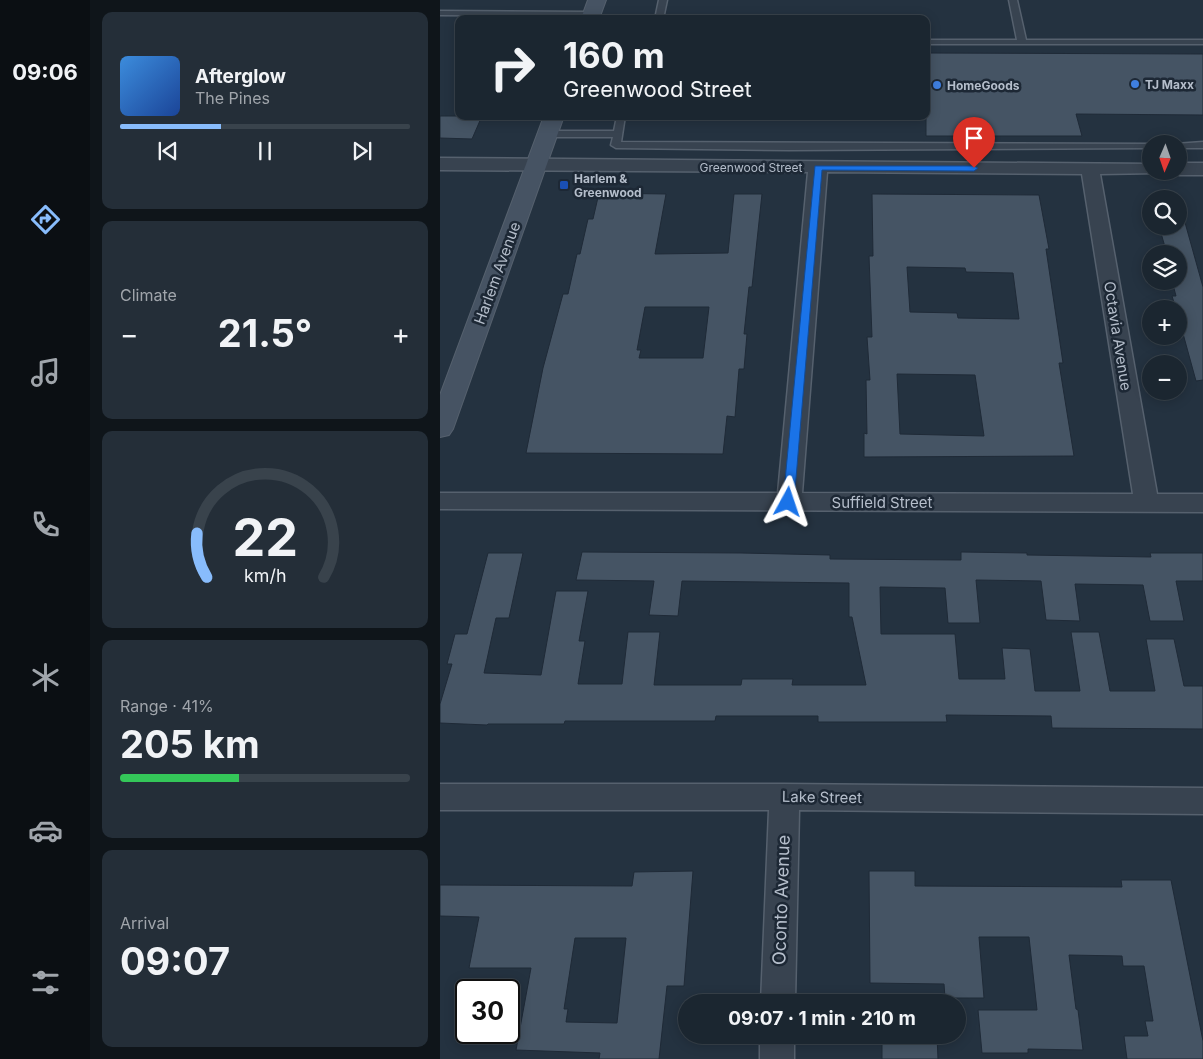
<!DOCTYPE html>
<meta charset="utf-8">
<style>
body{margin:0;font-family:Inter,sans-serif;background:#242e38;color:#f1f3f6;height:100vh;display:flex;flex-direction:column;font-size:19px;white-space:nowrap}
*{box-sizing:border-box;margin:0}
p{font-size:16px;color:#a0a5ab}
.icon{flex:none;width:28px;height:28px;fill:none;stroke:currentColor;stroke-width:2;stroke-linecap:round;stroke-linejoin:round}
.map{position:relative;flex:1;overflow:hidden}
.sheet{display:flex;flex-direction:column;gap:12px;padding:12px;background:#0f151a;width:350px}
.sheet>*{flex:none}
.banner{position:absolute;left:15px;top:15px;width:475px;height:105px;border-radius:10px;box-shadow:0 2px 12px #0003,0 0 0 1px #39434c;background:#1b2630;color:#f1f3f6;overflow:hidden}
.needle{width:32px;rotate:182deg}
.buttons{position:absolute;left:702px;top:135px;display:grid;gap:10px}
.buttons a{display:grid;place-items:center;width:45px;height:45px;border-radius:50%;background:#1b2630;box-shadow:0 2px 12px #0003,0 0 0 1px #39434c;font-size:25px}
.speed{position:absolute;left:15px;top:979px;display:flex;gap:10px;font-size:25px;font-weight:700;text-align:center}
.speed>*{display:grid;place-content:center;width:65px;height:65px;border-radius:50%;background:#1b2630;box-shadow:0 2px 12px #0003,0 0 0 1px #39434c;line-height:1}
.speed .limit{border:2px solid #111;border-radius:8px;background:#fff;color:#111}
.pin{position:absolute;display:grid;place-items:center;width:42px;height:42px;color:#fff;margin:-51px -21px;border-radius:50% 50% 50% 0;rotate:-45deg;box-shadow:0 0 5px #0007}
.pin .icon{rotate:45deg}
.me{position:absolute;width:55px;margin:-28px;rotate:5deg;stroke-linejoin:round;filter:drop-shadow(0 0 4px #0008)}
.turn{display:flex;align-items:center;gap:18px;height:105px;padding:0 25px;font-size:22px}
.turn .icon{width:65px;height:65px;stroke-width:2.5}
.turn b{display:block;font-size:35px;line-height:42px}
.big{font-size:38px;font-weight:700;line-height:1.1}
.sheet .tile{flex:1;display:flex;flex-direction:column;justify-content:center;gap:8px;min-width:0;padding:0 18px;border-radius:10px;background:#242e38}
.sheet .dial{align-items:center;gap:0}
.dial svg{height:130px;overflow:visible;fill:none;stroke:#39434c;stroke-width:7;stroke-linecap:round;text-anchor:middle}
.dial text{fill:#f1f3f6;stroke:none}
.song{display:flex;align-items:center;gap:15px}
.cover{width:60px;height:60px;border-radius:8px;background:linear-gradient(135deg,hsl(210 70% 55%),hsl(220 70% 35%))}
.played{height:5px;border-radius:2px;background:linear-gradient(90deg,#88bcfc 35%,#39434c 35%)}
.keys{display:flex;justify-content:space-around;direction:ltr}
.heat{display:flex;justify-content:space-between;align-items:center;font-size:28px;direction:ltr}
.charge{height:8px;border-radius:4px;background:linear-gradient(90deg,#34c759 41%,#39434c 0)}
.trip{position:absolute;left:238px;top:994px;width:288px;height:50px;border-radius:25px;background:#1b2630;box-shadow:0 2px 12px #0003,0 0 0 1px #39434c;font-weight:700;line-height:50px;text-align:center}
main{display:flex;flex:1;min-height:0}
.dock{display:flex;flex-direction:column;width:90px;justify-content:space-around;align-items:center;background:#0b0f13;color:#a0a5ab}
.dock .icon{width:35px;height:35px}
.dock .active{color:#88bcfc}
.dock b{font-size:22px;color:#f1f3f6}
.map>svg:first-child{display:block}
</style>
<main>
<nav class="dock">
<b>09:06</b>
<svg class="icon active" aria-label="directions" viewBox="0 0 24 24"><path d="M12 3l9 9-9 9-9-9zM9 14v-3h6M13 9l2 2-2 2"/></svg>
<svg class="icon" aria-label="music" viewBox="0 0 24 24"><path d="M9 18V5l10-2v13"/><circle cx="6" cy="18" r="3"/><circle cx="16" cy="16" r="3"/></svg>
<svg class="icon" aria-label="phone" viewBox="0 0 24 24"><path d="M5 4h4l2 5-3 2q2 4 5 5l2-3 5 2v4C11 20 4 13 5 4z"/></svg>
<svg class="icon" aria-label="climate" viewBox="0 0 24 24"><path d="M12 3v18M4 7l16 10M4 17L20 7"/></svg>
<svg class="icon" aria-label="car" viewBox="0 0 24 24"><path d="M5 17H2v-5l4-1 3-4h7l3 4 3 1v5h-3M9 17h6M6 11h13"/><circle cx="7" cy="17" r="2"/><circle cx="17" cy="17" r="2"/></svg>
<svg class="icon" aria-label="filters" viewBox="0 0 24 24"><path d="M4 7h16M4 17h16"/><circle cx="9" cy="7" r="2"/><circle cx="15" cy="17" r="2"/></svg>
</nav>
<section class="sheet">
<div class="tile">
<div class="song"><i class="cover"></i><div><b>Afterglow</b><p>The Pines</p></div></div>
<div class="played"></div>
<div class="keys"><svg class="icon" aria-label="previous" viewBox="0 0 24 24"><path d="M18 5L8 12l10 7zM5 5v14"/></svg><svg class="icon" aria-label="pause" viewBox="0 0 24 24"><path d="M8 5v14M16 5v14"/></svg><svg class="icon" aria-label="next" viewBox="0 0 24 24"><path d="M6 5l10 7-10 7zM19 5v14"/></svg></div>
</div>
<div class="tile"><p>Climate</p>
<div class="heat"><a>−</a><b class="big">21.5°</b><a>+</a></div>
</div>
<div class="tile dial"><svg viewBox="0 0 100 80">
<path d="M14 69A42 42 0 1 1 86 69"/>
<path d="M14 69A42 42 0 0 1 8 42" stroke="#88bcfc"/>
<text x="50" y="56" font-size="32" font-weight="700">22</text>
<text x="50" y="72" font-size="11">km/h</text>
</svg></div>
<div class="tile"><p>Range · 41%</p><b class="big">205 km</b><div class="charge"></div></div>
<div class="tile"><p>Arrival</p><b class="big">09:07</b></div>
</section>
<div class="map">
<svg width="763" height="1059" viewBox="0 0 763 1059">
<rect width="100%" height="100%" fill="#243240"/>
<g fill="#455464" stroke="#1f2a37" fill-rule="evenodd">
<path d="M486,53L763,54V115L636,114L642,136H486Z"/>
<path d="M0,116H42L32,139L0,138Z"/>
<path d="M159,193L226,194L215,254L288,253L294,194H322L312,287H309L304,334H307L304,369H299L295,417L287,416L283,454L86,453L103,368L123,294H128L137,254H140L148,219H153ZM205,307H269L263,358H199L201,350H197Z"/>
<path d="M432,194L599,195L609,249H606L623,363H619L634,456L424,457V433L427,434L426,380H430L427,337H432L429,256H433ZM467,267L525,268L526,272L573,273L579,319L518,318L517,313L470,312ZM457,374L535,375L544,436L460,434Z"/>
<path d="M739,201L763,287V380L756,381L739,319V309H736L732,296H736L732,281H739V254H727L719,226H739Z"/>
<path d="M142,552L301,553L390,555V559L521,560V552L587,553V555L711,557L710,553H763V581H736L744,621H710L703,585L635,584L640,621L606,620L601,581L536,580L540,623H508L505,588L440,587L441,634H515L519,679H565L562,648L590,649L595,691H640L631,632H659L670,691H715L706,639H734L744,686H763V729L612,728L611,716L506,715L507,722H378V716H276L275,721H125L124,724H48L47,725L0,723V704L12,664H7L15,634H27L48,553H83L69,618H56L44,673L101,675L116,591H148L139,641H145L138,684H182L188,632H220L214,685H301L302,679H353L352,685H426L412,617H409V583L242,581L238,616L209,615L214,581L136,580Z"/>
<path d="M253,871L244,986H227L219,1059H159L160,1053L76,1050L91,968H29L39,917L0,916V885L192,886L194,872ZM135,938H186L177,1023L126,1022L128,1009H124Z"/>
<path d="M429,871H475V886L682,887L681,880H731L763,1041V1059H687L684,1036H708L705,1021H713L704,966H683L682,956L629,955L636,1009L638,1010L643,1050L588,1049V1053H542L538,1010H597L589,937H539L544,998H505L504,984L430,983Z"/>
<path d="M442,1035H497L498,1059H442Z"/>
</g>
<g fill="none" stroke-linecap="round" stroke-linejoin="round">
<defs>
<g id="lane">
<path d="M219,0H227L223,19H215Z"/>
<path d="M569,0H577L586,40H763V44H486V40H577Z"/>
<path d="M0,11L152,12L156,14L152,16L0,15Z"/>
<path d="M177,116H185L181,142L715,144H711V148L349,150L176,148L171,145L173,137H107L103,134L107,131H174Z"/>
<path d="M763,142V148H739V144H735Z"/>
</g>
<g id="street">
<path d="M0,158L711,164V171H719L718,173L660,174L717,494H763V512L0,509V493H338L368,172L0,170ZM387,172L642,174L693,494L362,493Z"/>
<path d="M763,163V175H739L731,171H739V163Z"/>
<path d="M0,784H344L763,788V814L359,810L355,1002H321L329,810H0Z"/>
<rect x="320" y="1035" width="34" height="24"/>
</g>
<g id="secondary">
<path d="M148,0H166L159,19H141Z"/>
<path d="M104,116H124L13,429L9,435L0,437V395Z"/>
</g>
</defs>
<use href="#lane" stroke="#56616e" stroke-width="3"/>
<use href="#street" stroke="#56616e" stroke-width="3"/>
<use href="#secondary" stroke="#56616e" stroke-width="2"/>
<use href="#lane" fill="#384350" fill-rule="evenodd"/>
<use href="#street" fill="#384350" fill-rule="evenodd"/>
<use href="#secondary" fill="#465363" fill-rule="evenodd"/>
</g>
<path fill="#1a73e8" stroke="#114b97" d="M375,166H534L538,168L534,171L382,170L354,502L348,506L343,502Z"/>
<g fill="#3f7fe0" stroke="#1d2835" stroke-width="2">
<circle cx="695" cy="84" r="5"/>
<circle cx="497" cy="85" r="5"/>
</g>
<rect fill="#1a4fb4" stroke="#1d2835" stroke-width="2" x="119" y="180" width="10" height="10" rx="2.5"/>
<g text-anchor="middle" dominant-baseline="central" stroke-width="5" stroke-linejoin="round" paint-order="stroke">
<g font-size="12" font-weight="bold" fill="#b5becb" stroke="#1d2835" text-anchor="start">
<text x="705" y="84">TJ Maxx</text>
<text x="507" y="85">HomeGoods</text>
<text x="134" y="178">Harlem &amp;<tspan x="134" dy="14">Greenwood</tspan></text>
</g>
<g font-size="12" fill="#b5becb" stroke="#1d2835">
<text x="311" y="167">Greenwood Street</text>
</g>
<g font-size="15" fill="#b5becb" stroke="#1d2835">
<text transform="translate(57 273) rotate(-70)">Harlem Avenue</text>
<text transform="translate(678 336) rotate(81)">Octavia Avenue</text>
<text x="442" y="502">Suffield Street</text>
<text transform="translate(382 797) rotate(1)">Lake Street</text>
</g>
<g font-size="18" fill="#b5becb" stroke="#1d2835">
<text transform="translate(341 900) rotate(-88)">Oconto Avenue</text>
</g>
</g>
</svg>
<div class="buttons">
<a><svg class="needle" viewBox="-14 -14 28 28"><path d="M0-13l5 13h-10z" fill="#e53935"/><path d="M0 13l5-13h-10z" fill="#a0a5ab"/></svg></a>
<a><svg class="icon" aria-label="search" viewBox="0 0 24 24"><circle cx="10" cy="10" r="6"/><path d="M15 15l6 6"/></svg></a>
<a><svg class="icon" aria-label="layers" viewBox="0 0 24 24"><path d="M12 4l9 5-9 5-9-5zM3 14l9 5 9-5"/></svg></a>
<a>+</a>
<a>−</a>
</div>
<div class="speed"><div class="limit">30</div></div>
<div class="pin" style="left:534px;top:168px;background:#d93025"><svg class="icon" aria-label="arrive" viewBox="0 0 24 24"><path d="M6 21V4h12l-3 4 3 4H6"/></svg></div>
<svg class="me" style="left:348px;top:502px" viewBox="-20 -20 40 40"><path d="M0-17L14 15 0 8-14 15z" fill="#1a73e8" stroke="#fff" stroke-width="4"/></svg>
<div class="trip">09:07 · 1 min · 210 m</div>
<div class="banner">
<div class="turn"><svg class="icon" aria-label="right" viewBox="0 0 24 24"><path d="M7 20v-9h11M14 6l5 5-5 5"/></svg><div><b>160 m</b>Greenwood Street</div></div>
</div>
</div>
</main>
